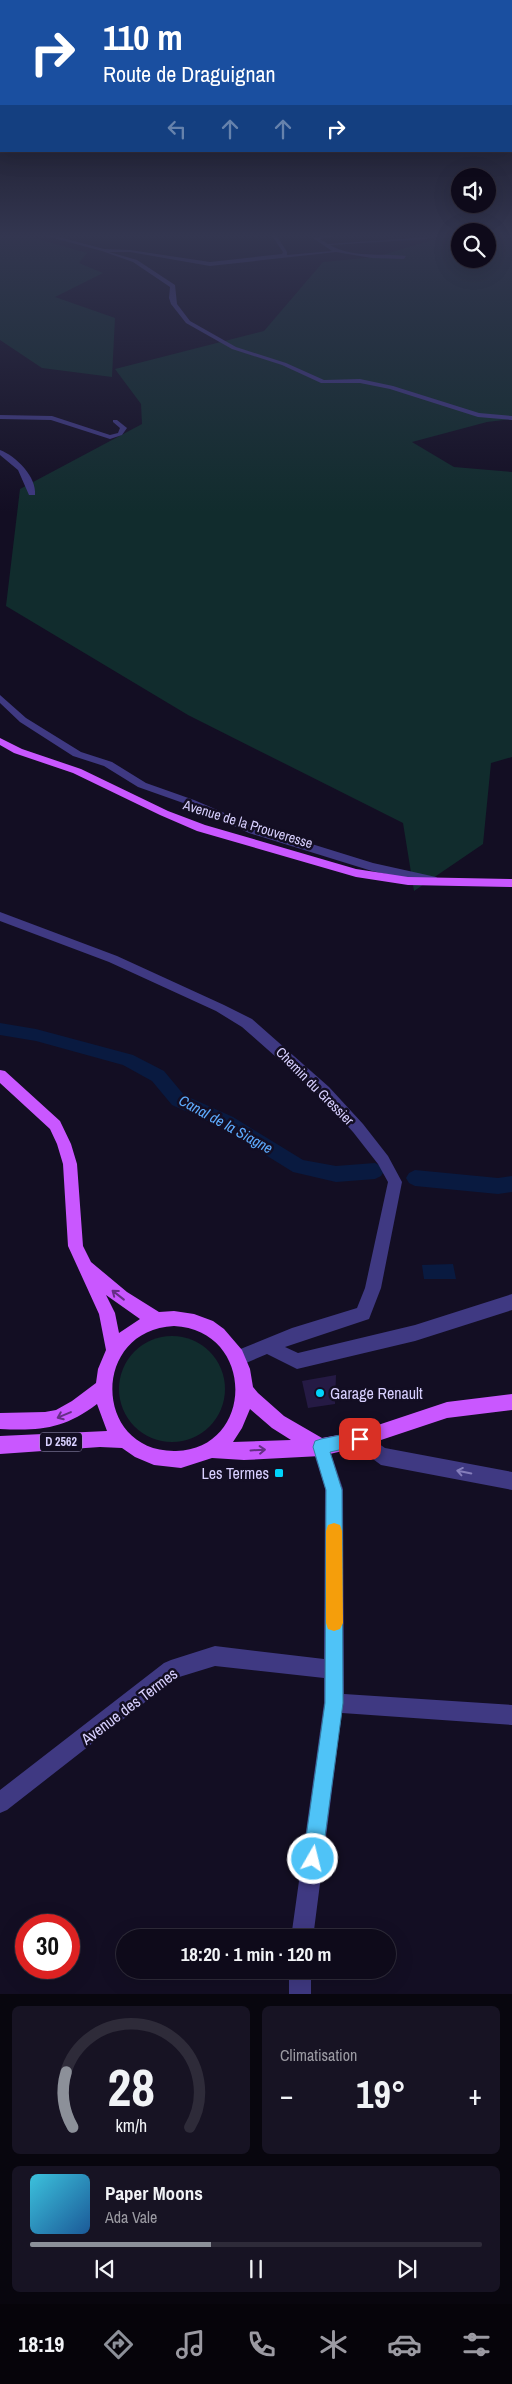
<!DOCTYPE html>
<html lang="fr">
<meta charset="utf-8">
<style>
body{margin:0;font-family:"Archivo Narrow",sans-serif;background:#171323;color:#f1f3f6;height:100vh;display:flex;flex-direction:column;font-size:19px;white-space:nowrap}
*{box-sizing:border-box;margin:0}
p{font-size:16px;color:#9b9aa2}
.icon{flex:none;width:28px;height:28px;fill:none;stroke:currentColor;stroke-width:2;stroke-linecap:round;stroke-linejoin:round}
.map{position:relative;height:1994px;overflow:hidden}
.details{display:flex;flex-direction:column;gap:12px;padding:12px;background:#08060e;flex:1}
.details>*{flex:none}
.banner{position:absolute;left:0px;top:0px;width:512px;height:152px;box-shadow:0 5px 20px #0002,0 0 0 1px #2e2b39;background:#1a4fa0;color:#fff;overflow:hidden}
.tools{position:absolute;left:451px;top:168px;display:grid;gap:10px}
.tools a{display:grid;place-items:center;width:45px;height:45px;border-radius:50%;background:#0e0a1a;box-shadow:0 5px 20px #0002,0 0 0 1px #2e2b39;font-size:25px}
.speed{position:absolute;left:15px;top:1914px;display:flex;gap:10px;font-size:25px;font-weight:700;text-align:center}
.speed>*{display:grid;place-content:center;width:65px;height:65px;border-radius:50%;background:#0e0a1a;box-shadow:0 5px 20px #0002,0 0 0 1px #2e2b39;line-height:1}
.speed .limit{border:8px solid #d22;background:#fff;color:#111}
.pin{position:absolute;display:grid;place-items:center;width:42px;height:42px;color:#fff;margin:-21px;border-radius:10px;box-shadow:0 2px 8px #0006}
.me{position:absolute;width:55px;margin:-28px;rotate:8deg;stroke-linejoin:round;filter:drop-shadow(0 0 4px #0008)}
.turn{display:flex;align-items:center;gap:18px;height:105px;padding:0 20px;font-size:22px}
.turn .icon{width:65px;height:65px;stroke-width:2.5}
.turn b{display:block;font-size:35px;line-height:42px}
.lanes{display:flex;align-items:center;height:48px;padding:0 20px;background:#0003;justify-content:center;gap:25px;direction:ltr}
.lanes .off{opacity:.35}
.big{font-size:38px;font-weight:700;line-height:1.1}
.details .tile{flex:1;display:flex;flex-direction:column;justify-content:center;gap:8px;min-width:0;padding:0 18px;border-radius:8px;background:#171323}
.details .dial{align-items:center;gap:0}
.dial svg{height:130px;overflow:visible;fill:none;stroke:#2e2b39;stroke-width:7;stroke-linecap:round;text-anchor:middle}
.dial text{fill:#f1f3f6;stroke:none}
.song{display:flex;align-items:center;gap:15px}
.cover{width:60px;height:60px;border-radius:8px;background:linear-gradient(135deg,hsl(190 70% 55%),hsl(210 70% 35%))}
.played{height:5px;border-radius:2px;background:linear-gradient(90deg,#8c9099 40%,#2e2b39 40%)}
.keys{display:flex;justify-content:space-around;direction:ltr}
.heat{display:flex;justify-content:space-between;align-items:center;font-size:28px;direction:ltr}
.details .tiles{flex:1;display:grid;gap:12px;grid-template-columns:1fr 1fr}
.tile:last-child{grid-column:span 2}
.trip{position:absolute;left:116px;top:1929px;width:280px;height:50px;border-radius:25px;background:#0e0a1a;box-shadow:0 5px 20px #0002,0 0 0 1px #2e2b39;font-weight:700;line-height:50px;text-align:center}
.tab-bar{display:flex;height:80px;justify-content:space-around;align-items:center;background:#06040a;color:#9b9aa2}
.tab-bar .icon{width:35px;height:35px}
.tab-bar .selected{color:#8c9099}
.tab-bar b{font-size:22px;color:#f1f3f6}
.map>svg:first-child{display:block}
</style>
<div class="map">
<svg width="512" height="1994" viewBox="0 0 512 1994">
<rect width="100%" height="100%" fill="#130e23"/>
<g fill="#112c2d">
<path d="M0,233H17L87,253L79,263L103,273L55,297L115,318L112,377L42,368L0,340Z"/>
<path d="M443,233H460V259H488V233H512V419L487,422L412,442L454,467L512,472V757L491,763L483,844L414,891L403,823L188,715L6,606L20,489L142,424L141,404L115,369L264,331L323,262L376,257L442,237Z"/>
<circle cx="172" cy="1389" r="53"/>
</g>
<path fill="#091a40" d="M453,1264L456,1279H424L422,1265Z"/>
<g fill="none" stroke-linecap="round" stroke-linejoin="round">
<g fill="#091a40" fill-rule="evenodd">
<path d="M0,1023L36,1029L133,1055L164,1071L184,1095L233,1117L303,1160L336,1166L375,1163L381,1166L384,1171L381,1176L375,1179L336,1182L293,1172L221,1127L172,1105L152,1081L123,1065L36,1041L0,1035Z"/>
<path d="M415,1170L498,1178L512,1176V1192L498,1194L415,1186L409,1183L406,1178L409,1173Z"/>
</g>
</g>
<path fill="#251a44" d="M336,1375L335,1404L308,1408L302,1381Z"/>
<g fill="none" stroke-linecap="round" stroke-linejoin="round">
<g fill="#3f3982" fill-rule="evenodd">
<path d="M35,233H44L104,249L130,250L210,262L282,254L283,252L270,233H275L287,252V255L332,251L313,238L336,233H349L320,239L328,244L429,237L427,239L330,245C351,258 382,253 406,256L404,259L372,258L336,252L210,266L130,252H109L137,260L175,285L177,304L190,321L236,347L286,363L324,380L360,379L393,386L479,413L512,416V420L478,417L390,389L360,383H321L282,365L232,349L186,323L171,304L169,298L170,287L133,262L102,251Z"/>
<path d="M0,415L52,416L110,435L118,433L120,428L113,422V420H117L127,428L122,435L110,439L51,420L0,419Z"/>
<path d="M0,450C16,456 37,477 35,495H29L18,470L0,455Z"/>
<path d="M0,695L26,718L81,752L112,762L146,783L194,800L257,827L373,863L436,877L442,881L436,885L372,871L249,833L186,804L138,787L104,766L73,756L20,722L0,703Z"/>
<path d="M0,912L117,956L224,1005L252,1019L329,1087L363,1124L388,1156L402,1182L381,1288L369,1319L285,1347L298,1353L415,1325L512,1294V1310L415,1341L297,1369L267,1354L239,1366L233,1364L231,1358L233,1352L292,1328L357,1308L365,1288L388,1182L378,1164L353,1132L319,1095L242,1027L216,1011L109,962L0,921Z"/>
<path d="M360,1431L385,1448L512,1472V1490L381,1465L354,1445L352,1439L354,1433Z"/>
<path d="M321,1438L327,1441L343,1489L344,1694L512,1705V1725L342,1713L313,1938H291L324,1703V1678L215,1666L176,1678L7,1810L0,1813V1790L164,1663L171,1660L215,1646L324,1659L325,1489L312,1447L315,1441Z"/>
<rect x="289" y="1970" width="22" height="24"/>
</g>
<g fill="#c957ff" fill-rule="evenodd">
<path d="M0,738L22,749L81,769L168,811L205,825L356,869L408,877L512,879V887L408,885L356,877L197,831L160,815L73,773L14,753L0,745Z"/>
<path d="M0,1070L5,1071L60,1121L71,1144L77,1164L83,1246L91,1262L127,1292L159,1312L174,1311L194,1314L213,1321L224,1329L242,1350L250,1369L253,1387L258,1393L284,1416L322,1438L360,1431L447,1402L512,1394V1410L447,1418L360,1447L321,1456L244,1460L212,1458L181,1468L154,1465L135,1457L122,1448L100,1447L0,1454V1436L107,1431L97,1404C64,1429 40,1431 0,1429V1413L45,1412L56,1410L72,1401L96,1383L98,1369L106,1350L99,1314L68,1246L63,1164L57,1144L50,1129L0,1083ZM106,1295L140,1319L119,1333L115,1313ZM174,1326C256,1330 255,1449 176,1451C93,1453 90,1330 174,1326ZM250,1409L272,1428L291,1440L233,1442L242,1428Z"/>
</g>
</g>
<defs><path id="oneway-shaft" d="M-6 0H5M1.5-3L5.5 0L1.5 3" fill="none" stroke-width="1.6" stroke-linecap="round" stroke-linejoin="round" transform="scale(1.25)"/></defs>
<g stroke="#652f86">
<use href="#oneway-shaft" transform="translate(118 1295) rotate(-142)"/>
<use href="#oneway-shaft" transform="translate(64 1415) rotate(157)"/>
<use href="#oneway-shaft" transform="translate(258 1450) rotate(-3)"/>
</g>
<use stroke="#847dba" href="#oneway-shaft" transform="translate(464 1472) rotate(-169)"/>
<linearGradient id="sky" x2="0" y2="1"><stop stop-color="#0a0813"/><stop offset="0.46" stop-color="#333650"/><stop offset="1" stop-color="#333650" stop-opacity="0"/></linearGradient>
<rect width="512" height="512" fill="url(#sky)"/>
<path fill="#4fc3f7" stroke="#337fa1" d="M360,1431L366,1433L368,1439L366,1444L330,1452L342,1490L343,1703L322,1859L319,1866L313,1869L306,1866L303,1859L325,1703L326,1490L313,1447L315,1441L321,1439Z"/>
<path fill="#f59e0b" d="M334,1523L340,1525L342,1531L343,1623L340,1629L334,1631L328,1629L326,1623V1531L328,1525Z"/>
<g fill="#00d4fb" stroke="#130e23" stroke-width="2">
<circle cx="320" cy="1393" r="5"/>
<rect x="274" y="1468" width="10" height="10" rx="2.5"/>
</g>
<g text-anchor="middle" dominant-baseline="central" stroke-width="5" stroke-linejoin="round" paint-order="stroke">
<rect fill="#130e23" stroke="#9d96bd" stroke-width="1" x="40" y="1432.5" width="42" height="19" rx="4"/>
<g font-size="12" font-weight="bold" fill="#d8d0ff">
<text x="61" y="1442">D 2562</text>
</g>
<g font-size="14" fill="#d8d0ff" stroke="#130e23">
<text transform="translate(248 824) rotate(17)">Avenue de la Prouveresse</text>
<text transform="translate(315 1086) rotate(45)">Chemin du Gressier</text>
</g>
<g font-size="15" font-style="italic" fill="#5eacff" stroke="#130e23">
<text transform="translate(226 1124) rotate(29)">Canal de la Siagne</text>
</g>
<g font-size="16" fill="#d8d0ff" stroke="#130e23" text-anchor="start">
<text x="330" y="1393">Garage Renault</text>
<text x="269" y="1473" text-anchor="end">Les Termes</text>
</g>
<g font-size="16" fill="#d8d0ff" stroke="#130e23">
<text transform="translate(129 1706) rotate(-37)">Avenue des Termes</text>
</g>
</g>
</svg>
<div class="tools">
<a><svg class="icon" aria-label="sound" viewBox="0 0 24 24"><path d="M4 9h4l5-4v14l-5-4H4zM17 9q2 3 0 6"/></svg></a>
<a><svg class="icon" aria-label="search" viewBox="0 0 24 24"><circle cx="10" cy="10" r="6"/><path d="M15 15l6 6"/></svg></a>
</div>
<div class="speed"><div class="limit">30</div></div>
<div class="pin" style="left:360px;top:1439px;background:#d93025"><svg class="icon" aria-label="arrive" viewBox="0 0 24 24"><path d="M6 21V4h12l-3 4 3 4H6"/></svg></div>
<svg class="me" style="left:313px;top:1859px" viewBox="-20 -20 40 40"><circle r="17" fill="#4fc3f7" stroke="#fff" stroke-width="3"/><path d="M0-11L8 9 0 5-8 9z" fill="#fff"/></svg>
<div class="trip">18:20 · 1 min · 120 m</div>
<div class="banner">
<div class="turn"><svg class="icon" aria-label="right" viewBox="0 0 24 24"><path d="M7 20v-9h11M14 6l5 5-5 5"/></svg><div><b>110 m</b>Route de Draguignan</div></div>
<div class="lanes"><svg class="icon off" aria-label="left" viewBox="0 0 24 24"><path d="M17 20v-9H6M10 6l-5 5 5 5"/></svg><svg class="icon off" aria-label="ahead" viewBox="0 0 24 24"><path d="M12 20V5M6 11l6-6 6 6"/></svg><svg class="icon off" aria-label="ahead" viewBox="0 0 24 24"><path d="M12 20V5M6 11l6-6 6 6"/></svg><svg class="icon" aria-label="right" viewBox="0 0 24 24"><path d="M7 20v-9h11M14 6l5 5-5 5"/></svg></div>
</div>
</div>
<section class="details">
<div class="tiles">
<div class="tile dial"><svg viewBox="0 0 100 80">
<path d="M14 69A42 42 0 1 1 86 69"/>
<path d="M14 69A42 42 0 0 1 10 35" stroke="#8c9099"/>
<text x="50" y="56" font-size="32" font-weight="700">28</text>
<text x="50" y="72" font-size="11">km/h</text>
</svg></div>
<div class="tile"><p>Climatisation</p>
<div class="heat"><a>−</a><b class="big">19°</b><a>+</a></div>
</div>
<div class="tile">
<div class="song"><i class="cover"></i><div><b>Paper Moons</b><p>Ada Vale</p></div></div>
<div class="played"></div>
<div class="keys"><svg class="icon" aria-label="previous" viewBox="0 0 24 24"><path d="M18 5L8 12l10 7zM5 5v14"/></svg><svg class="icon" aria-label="pause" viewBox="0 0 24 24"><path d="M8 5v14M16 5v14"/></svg><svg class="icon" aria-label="next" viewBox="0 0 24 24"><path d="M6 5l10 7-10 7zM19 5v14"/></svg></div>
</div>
</div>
</section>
<nav class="tab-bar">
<b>18:19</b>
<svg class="icon selected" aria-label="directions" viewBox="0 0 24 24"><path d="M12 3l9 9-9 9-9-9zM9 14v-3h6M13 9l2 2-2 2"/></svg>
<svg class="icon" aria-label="music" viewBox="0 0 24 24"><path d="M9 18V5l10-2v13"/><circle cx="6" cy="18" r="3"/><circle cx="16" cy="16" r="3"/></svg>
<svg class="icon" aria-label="phone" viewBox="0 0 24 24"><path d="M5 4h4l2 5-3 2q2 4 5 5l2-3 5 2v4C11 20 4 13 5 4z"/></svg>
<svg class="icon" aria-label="climate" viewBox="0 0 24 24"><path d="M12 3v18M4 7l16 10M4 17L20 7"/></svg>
<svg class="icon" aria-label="car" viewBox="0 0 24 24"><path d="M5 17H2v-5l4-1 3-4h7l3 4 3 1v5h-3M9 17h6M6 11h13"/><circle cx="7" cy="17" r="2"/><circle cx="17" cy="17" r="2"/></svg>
<svg class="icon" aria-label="filters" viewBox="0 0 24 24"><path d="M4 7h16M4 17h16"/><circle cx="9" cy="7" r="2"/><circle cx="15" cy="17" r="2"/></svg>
</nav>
